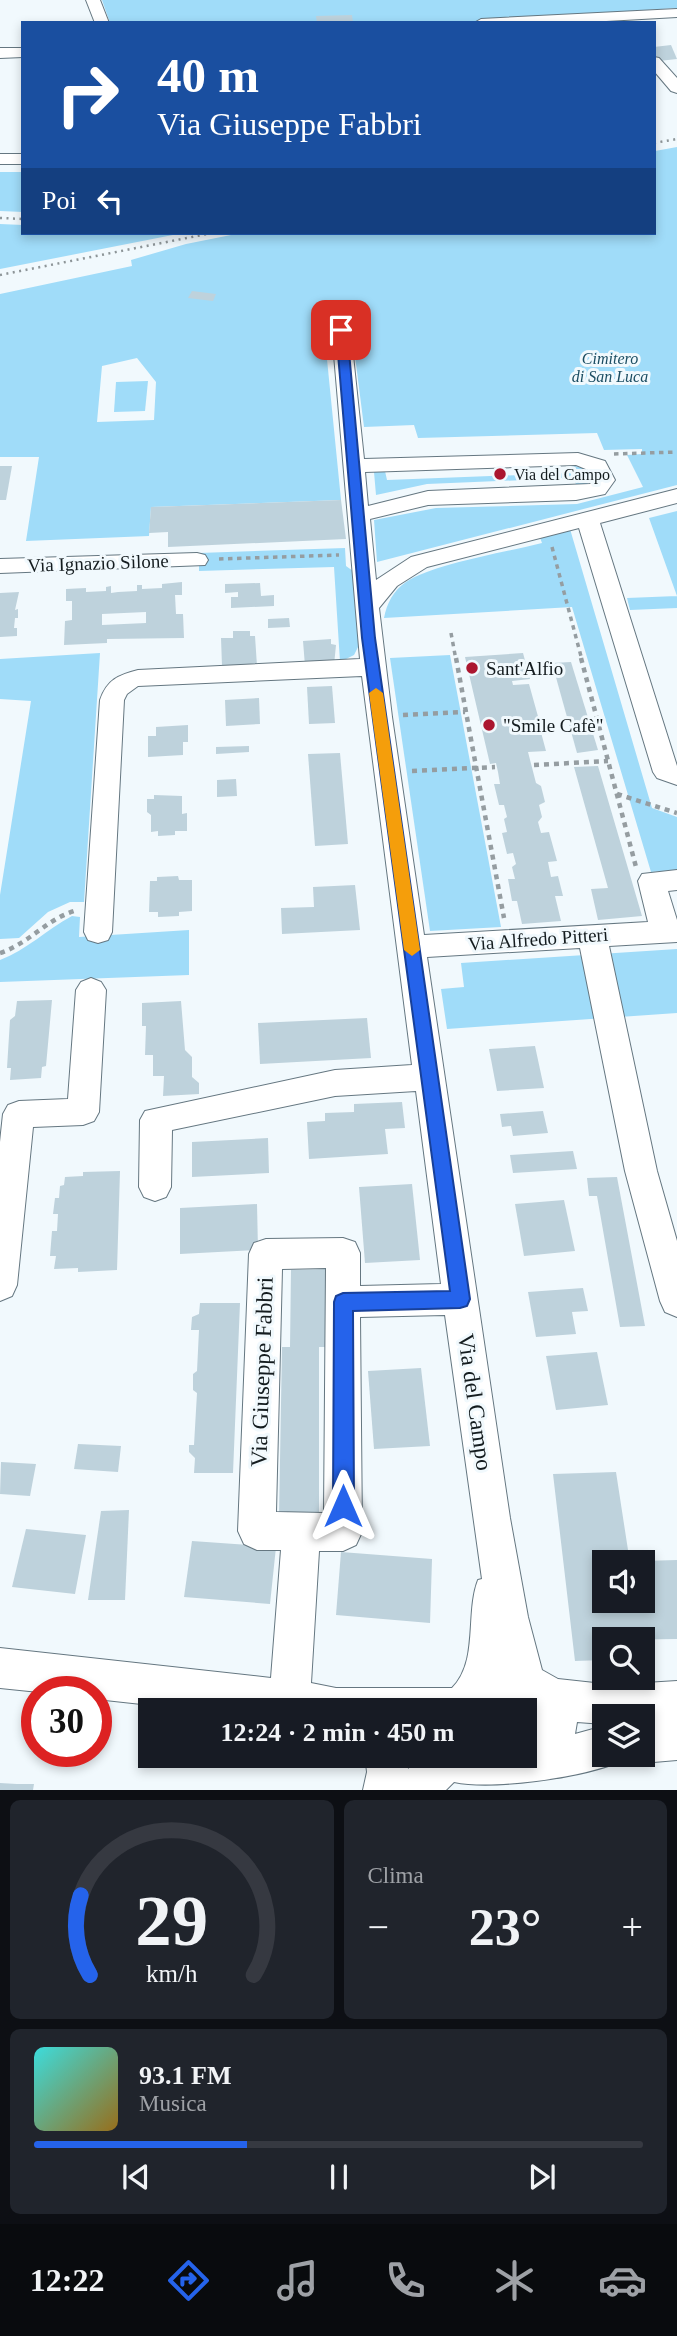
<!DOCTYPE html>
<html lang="it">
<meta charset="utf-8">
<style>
body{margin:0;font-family:Georgia,serif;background:#20242c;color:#f1f3f6;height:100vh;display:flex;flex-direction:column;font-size:26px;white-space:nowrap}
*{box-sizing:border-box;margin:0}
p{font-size:23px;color:#9ea1a6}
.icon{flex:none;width:38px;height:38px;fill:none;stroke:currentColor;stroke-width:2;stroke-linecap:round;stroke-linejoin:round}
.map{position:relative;height:1790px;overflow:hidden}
.side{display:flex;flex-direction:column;gap:10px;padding:10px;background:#0d0f14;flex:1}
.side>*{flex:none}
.hud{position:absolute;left:21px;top:21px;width:635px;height:214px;border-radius:0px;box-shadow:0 4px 10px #0003;background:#1a4fa0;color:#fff;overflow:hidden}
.tools{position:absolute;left:592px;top:1550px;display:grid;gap:14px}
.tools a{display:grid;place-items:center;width:63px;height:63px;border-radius:0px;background:#171b24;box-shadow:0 4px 10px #0003;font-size:35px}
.speed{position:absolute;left:21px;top:1676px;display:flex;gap:14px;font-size:35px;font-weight:700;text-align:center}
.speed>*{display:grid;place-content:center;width:91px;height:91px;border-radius:50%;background:#171b24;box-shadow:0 4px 10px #0003;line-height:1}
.speed .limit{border:10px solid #d22;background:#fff;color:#111}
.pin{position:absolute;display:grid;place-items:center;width:60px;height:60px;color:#fff;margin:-30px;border-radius:14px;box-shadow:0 4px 10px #0006}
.me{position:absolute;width:77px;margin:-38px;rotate:0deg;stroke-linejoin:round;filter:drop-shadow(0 0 5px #0008)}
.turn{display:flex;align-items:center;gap:24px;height:147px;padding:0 21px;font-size:32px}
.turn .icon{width:91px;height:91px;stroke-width:2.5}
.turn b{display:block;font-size:49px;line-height:60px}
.then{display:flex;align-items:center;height:66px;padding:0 21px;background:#0003;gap:14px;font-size:26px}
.big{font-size:52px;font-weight:600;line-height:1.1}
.side .tile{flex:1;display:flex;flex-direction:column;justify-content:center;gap:10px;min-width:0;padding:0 24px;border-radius:10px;background:#20242c}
.side .dial{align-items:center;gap:0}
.dial svg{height:182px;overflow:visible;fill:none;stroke:#363941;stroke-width:7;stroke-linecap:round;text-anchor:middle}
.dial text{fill:#f1f3f6;stroke:none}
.song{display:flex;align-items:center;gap:21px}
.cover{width:84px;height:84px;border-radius:10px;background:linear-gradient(135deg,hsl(180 70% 55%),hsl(40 70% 35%))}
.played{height:7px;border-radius:4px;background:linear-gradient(90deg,#2563eb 35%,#363941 35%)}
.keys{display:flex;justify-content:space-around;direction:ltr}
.heat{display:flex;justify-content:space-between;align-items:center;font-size:38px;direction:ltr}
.side .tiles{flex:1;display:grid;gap:10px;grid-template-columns:1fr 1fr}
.tile:last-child{grid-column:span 2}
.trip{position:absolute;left:138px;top:1698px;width:399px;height:70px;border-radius:0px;background:#171b24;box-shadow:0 4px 10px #0003;font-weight:600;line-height:70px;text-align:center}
.tab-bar{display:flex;height:112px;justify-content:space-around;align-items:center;background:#090b0e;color:#9ea1a6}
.tab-bar .icon{width:49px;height:49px}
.tab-bar .current{color:#2563eb}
.tab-bar b{font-size:32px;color:#f1f3f6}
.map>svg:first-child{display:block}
</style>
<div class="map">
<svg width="677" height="1790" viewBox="0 0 677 1790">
<rect width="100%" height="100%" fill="#f1f9fd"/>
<g fill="#a0dcf9" fill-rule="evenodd">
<path d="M102,0H677V8L451,23H110Z"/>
<path d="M677,147V485L377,562L374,520L436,508L577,504L643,487L627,455L642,454V449L604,450L597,433L418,438L414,425L364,427L349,309H322L341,500L151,507L149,536L26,541L39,457H0V294L132,266L131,260L186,244L241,233H654L655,151ZM137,358L156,382L154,420L97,422L102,366Z"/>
<path d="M0,172H23V212L0,211Z"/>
<path d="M0,224L23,225V233H183L0,269Z"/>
<path d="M148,381L145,411L114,412L116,382Z"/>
<path d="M571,465L589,470L593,478L584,487L577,488L574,478L427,484L376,495L374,472L385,471L387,480L573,473Z"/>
<path d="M677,511V608L630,610L627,598L677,596L649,518Z"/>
<path d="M570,529L652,808L677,817V870L651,872L572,607L384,618C387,603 393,591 406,582C433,564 507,552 542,543L539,535Z"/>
<path d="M345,548L346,566L353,571L360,643L354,655L340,662L334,567L199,571V553Z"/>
<path d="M100,653L84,902H70L48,912L19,938L0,939V895L31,701L0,699V659Z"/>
<path d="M450,655L501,927L430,931L390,658Z"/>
<path d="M72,916L80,917L79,937L189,930V975L0,982V960C27,950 47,929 72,916Z"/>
<path d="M677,949V1013L447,1029L441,989L464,987L461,963Z"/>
</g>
<g fill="#bed2dc" fill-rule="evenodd">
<path d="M352,15L353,23H317L316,16Z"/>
<path d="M671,45L677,59L659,61L654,56V47Z"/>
<path d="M192,291L216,294L213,301L188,298Z"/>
<path d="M0,466H12L6,500H0Z"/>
<path d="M341,500L346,539L168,547V532L149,533L151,507Z"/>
<path d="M182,582V595H175L176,614H183L184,638L107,639V643L64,645L65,621L72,620V601H66V589L86,588V592L106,591V587L111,586V593L118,592L137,591V585H142V589L162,588V584ZM146,612V623L102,625V614Z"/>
<path d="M260,583L261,596L274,595V606L231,608V597H238V592L225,593V584Z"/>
<path d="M19,592L15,610L18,609V618H15L14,628H17V636L0,637V593Z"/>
<path d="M289,618L290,627L268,628V619Z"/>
<path d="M233,631H250V636H255L257,666H222L221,638H233Z"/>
<path d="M331,639V644L336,645L334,665L305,666L303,641Z"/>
<path d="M523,653L530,679L512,681L513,685L529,684L539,720L518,721L520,727L539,725L546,751L528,752L536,783L541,786L545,802L539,805L542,817L538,822L541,833L549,832L557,861L548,862L551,877L558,876L563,896H555L561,921L522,924L517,901H512L508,879H515L512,867L516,864L513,853L507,854L502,833L507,832L504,819L507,817L504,805H499L494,784H500L498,772L496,763L490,764L465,657Z"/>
<path d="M571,662L598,750L577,753L552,663Z"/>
<path d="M332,686L335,723L309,724L307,687Z"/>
<path d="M259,698L260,724L226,726L225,700Z"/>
<path d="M188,725V742H183V755L148,757V736H156V727Z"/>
<path d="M249,746V752L216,754V747Z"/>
<path d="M340,753L348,844L315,846L308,754Z"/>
<path d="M598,766L642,916L598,920L591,889L608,888L574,767Z"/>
<path d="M236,779L237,796L217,797V780Z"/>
<path d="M154,795L182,796V814L187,813V831H175V835L158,836V831L151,832V815L147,812V799H154Z"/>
<path d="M178,876L179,880H192V911L179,912V916L158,917V912H149L150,881H157V877Z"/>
<path d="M355,885L360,930L282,934L281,908L314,907L313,887Z"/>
<path d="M52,1000L46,1066L42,1067L41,1078L10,1080L11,1068H7L10,1020L15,1016L17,1001Z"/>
<path d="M181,1001L185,1050L192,1057V1077L199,1083V1094L163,1096L164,1076H153V1055H145L146,1026H142V1003Z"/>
<path d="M367,1018L371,1058L260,1064L258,1023Z"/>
<path d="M535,1046L544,1088L497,1091L489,1049Z"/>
<path d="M402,1102L405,1128L385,1129L388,1154L309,1159L307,1122L325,1121V1113L354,1112V1104Z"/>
<path d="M543,1111L548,1133L513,1136L511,1126L502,1127L500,1114Z"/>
<path d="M268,1138L269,1173L192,1177V1142Z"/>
<path d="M573,1151L577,1169L513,1173L510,1155Z"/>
<path d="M120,1171L117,1270L78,1272V1268L54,1269L56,1256H50L52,1231H57L58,1214H53L55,1198H59L60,1186L64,1185L65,1177L83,1176V1172Z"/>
<path d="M617,1177L645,1326L620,1327L597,1196H589L587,1178Z"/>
<path d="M412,1184L420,1260L365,1263L359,1187Z"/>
<path d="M564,1200L575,1251L524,1256L515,1204Z"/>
<path d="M257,1204L258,1250L180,1254V1208Z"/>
<path d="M327,1269L328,1347H319V1518L279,1517L282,1347H290L291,1270Z"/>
<path d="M583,1288L588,1311L572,1312L576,1334L536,1337L528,1292Z"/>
<path d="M200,1303H240L233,1473H194L195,1458L189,1452V1445H194L197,1393L193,1390V1374L197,1371L199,1330H191L192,1317L199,1314Z"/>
<path d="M597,1352L608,1405L556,1410L546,1356Z"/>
<path d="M421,1368L430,1446L374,1449L368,1371Z"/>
<path d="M78,1444L121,1446L118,1472L74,1469Z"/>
<path d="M1,1462L36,1464L30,1496L0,1494Z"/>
<path d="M616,1472L630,1563H604V1601H642V1561L677,1560V1639L604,1640V1660L575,1661L553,1474Z"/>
<path d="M129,1510L125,1600H88L101,1511Z"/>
<path d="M26,1529L86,1535L75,1594L12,1587Z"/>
<path d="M192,1541L276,1547L270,1604L184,1597Z"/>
<path d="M341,1552L432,1559L430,1623L336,1615Z"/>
<path d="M0,1783L17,1784H34L33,1790H0Z"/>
</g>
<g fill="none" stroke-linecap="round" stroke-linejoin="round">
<defs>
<g id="minor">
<path d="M86,0H100L109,23H95Z"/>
<path d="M677,9V17L571,23H474L481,19Z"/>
<path d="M0,48H23V57L0,58Z"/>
<path d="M654,57L659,58L677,78V93L671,91L654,71Z"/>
<rect x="0" y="154" width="23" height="10"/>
<path d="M339,302L348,308L364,459L578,453L605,461L615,480L605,494L576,500L428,505L370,519L376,580L411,557L677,489V503L600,523L677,766V785L657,778L653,772L579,528L427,567L397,586L379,608L392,717L424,935L648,922L638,881L642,874L677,870V890L668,891L677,920V942L609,946L657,1171L677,1241V1317L665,1312L660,1301L625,1171L580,948L427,957L510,1518L528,1617L542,1670L558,1679L613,1685L677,1681V1760L642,1763L627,1757L642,1755V1717H604V1724L577,1722L575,1734L604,1726V1755H621L619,1762C580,1778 492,1790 454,1782L446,1790H363L367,1772L365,1755H407L408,1769L422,1755H525C525,1741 534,1733 537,1719C530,1698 502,1699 487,1710H196L96,1699V1692H39L0,1688V1648L271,1678L281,1550H257L244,1544L238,1531L249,1254L254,1243L266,1239L343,1238L355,1242L360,1253V1286L441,1284L416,1091L335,1096L172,1130L171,1187L166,1197L155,1201L144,1197L139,1187L140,1120L145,1111L335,1070L412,1065L362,676L138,686L127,694L124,700L112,932L108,940L98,943L88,940L84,932L100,700C107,680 118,675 138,670L360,659L330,308ZM576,465L588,470L593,480L590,484L428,491L368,506L365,472ZM326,1268L324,1513L276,1512L282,1269ZM445,1315L482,1579L478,1580C465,1613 479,1661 452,1688H336L311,1683L319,1551H343L356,1545L362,1532L360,1317Z"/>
<path d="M197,553L205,555L208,560L205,565L0,573V559Z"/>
<path d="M91,978L101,982L106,990L99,1112L94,1121L83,1125L33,1127L17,1285L12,1296L0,1301V1142L3,1114L8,1105L19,1101L68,1099L76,990L81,982Z"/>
</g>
</defs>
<use href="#minor" stroke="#657781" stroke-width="2"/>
<g stroke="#959da1" stroke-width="3.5" stroke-dasharray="4.5 4.5" stroke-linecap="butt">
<path d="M614,454L677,452"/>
<path d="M552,547L582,660"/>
<path d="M219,559L339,555"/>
<path d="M451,633L456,660"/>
</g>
<g stroke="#959da1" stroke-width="4.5" stroke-dasharray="5 5" stroke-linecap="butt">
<path d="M456,658L504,918"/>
<path d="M581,658L636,867"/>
<path d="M403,715L465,712"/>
<path d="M534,765L608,761"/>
<path d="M412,771L495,767"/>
<path d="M617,794L677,813"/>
<path d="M0,953C28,944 46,920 74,911"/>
</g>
<use href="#minor" fill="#fff" fill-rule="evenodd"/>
<g stroke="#8d9598" stroke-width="2.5" stroke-dasharray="2 4.5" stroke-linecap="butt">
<path d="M654,143L677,139"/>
<path d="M0,218L23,219"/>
<path d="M0,275L212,233"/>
</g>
</g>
<path fill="#2563eb" stroke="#184099" stroke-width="2" d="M341,327L347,330L375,638L470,1299L467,1306L460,1308L353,1311L354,1506L351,1514L343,1517L336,1514L333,1506L334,1302L336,1296L343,1293L450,1291L362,638L336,330Z"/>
<path fill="#f59e0b" d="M376,688L383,693L420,950L412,956L404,950L369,693Z"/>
<g fill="#ab162f" stroke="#f1f9fd" stroke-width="2.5">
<circle cx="500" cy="474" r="7"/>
<circle cx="472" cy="668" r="7"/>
<circle cx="489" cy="725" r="7"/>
</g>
<g text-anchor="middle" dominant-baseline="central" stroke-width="6" stroke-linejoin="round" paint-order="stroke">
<g font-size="16" font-style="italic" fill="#1b4d62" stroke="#f1f9fd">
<text x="610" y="358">Cimitero<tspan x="610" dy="18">di San Luca</tspan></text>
</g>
<g font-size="16" fill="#141c1f" stroke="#f1f9fd" text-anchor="start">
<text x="514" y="474">Via del Campo</text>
</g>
<g font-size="19" fill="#141c1f" stroke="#f1f9fd">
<text transform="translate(98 563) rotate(-2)">Via Ignazio Silone</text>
<text transform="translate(538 939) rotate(-4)">Via Alfredo Pitteri</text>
</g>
<g font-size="19" fill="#141c1f" stroke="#f1f9fd" text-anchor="start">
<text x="486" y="668">Sant'Alfio</text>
<text x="503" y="725">"Smile Cafè"</text>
</g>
<g font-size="23" fill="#141c1f" stroke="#f1f9fd">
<text transform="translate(262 1372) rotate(-88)">Via Giuseppe Fabbri</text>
<text transform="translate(475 1402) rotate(82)">Via del Campo</text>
</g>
</g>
</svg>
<div class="tools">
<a><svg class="icon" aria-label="sound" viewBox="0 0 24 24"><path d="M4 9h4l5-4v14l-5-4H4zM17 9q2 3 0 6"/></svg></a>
<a><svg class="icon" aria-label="search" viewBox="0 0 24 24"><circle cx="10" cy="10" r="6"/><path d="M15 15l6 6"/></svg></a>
<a><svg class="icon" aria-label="layers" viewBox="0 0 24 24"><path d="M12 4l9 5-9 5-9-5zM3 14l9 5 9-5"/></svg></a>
</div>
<div class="speed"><div class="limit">30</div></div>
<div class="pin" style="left:341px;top:330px;background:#d93025"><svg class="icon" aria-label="arrive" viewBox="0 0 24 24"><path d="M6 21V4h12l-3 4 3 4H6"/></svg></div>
<svg class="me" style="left:343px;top:1506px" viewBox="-20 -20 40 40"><path d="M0-17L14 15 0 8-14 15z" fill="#2563eb" stroke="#fff" stroke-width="4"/></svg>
<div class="trip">12:24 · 2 min · 450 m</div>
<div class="hud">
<div class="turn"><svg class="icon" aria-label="right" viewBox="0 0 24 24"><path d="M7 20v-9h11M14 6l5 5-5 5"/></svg><div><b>40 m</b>Via Giuseppe Fabbri</div></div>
<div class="then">Poi<svg class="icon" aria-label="left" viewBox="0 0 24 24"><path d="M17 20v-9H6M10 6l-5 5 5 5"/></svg></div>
</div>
</div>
<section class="side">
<div class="tiles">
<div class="tile dial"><svg viewBox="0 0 100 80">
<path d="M14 69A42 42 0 1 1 86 69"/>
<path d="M14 69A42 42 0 0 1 10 34" stroke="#2563eb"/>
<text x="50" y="56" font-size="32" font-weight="700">29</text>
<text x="50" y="72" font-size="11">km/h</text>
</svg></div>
<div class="tile"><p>Clima</p>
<div class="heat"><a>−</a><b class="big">23°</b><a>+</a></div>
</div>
<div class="tile">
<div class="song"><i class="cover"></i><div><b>93.1 FM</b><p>Musica</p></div></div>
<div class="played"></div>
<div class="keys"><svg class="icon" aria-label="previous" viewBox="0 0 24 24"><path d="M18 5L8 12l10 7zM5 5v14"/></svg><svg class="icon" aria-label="pause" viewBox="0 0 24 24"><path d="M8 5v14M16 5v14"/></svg><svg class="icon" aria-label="next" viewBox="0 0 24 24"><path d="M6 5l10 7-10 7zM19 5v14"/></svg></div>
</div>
</div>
</section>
<nav class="tab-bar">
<b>12:22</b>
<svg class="icon current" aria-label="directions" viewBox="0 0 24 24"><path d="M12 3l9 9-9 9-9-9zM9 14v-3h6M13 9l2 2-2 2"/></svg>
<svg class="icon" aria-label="music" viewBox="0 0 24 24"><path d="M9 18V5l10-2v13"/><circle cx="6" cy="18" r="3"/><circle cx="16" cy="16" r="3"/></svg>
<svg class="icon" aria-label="phone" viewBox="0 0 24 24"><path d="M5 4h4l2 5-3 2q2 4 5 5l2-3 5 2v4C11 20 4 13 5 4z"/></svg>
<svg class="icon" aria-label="climate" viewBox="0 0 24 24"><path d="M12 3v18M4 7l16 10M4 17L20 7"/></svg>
<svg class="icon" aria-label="car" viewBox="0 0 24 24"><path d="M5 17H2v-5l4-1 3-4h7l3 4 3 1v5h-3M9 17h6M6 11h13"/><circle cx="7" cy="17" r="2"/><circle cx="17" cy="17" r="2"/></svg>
</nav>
